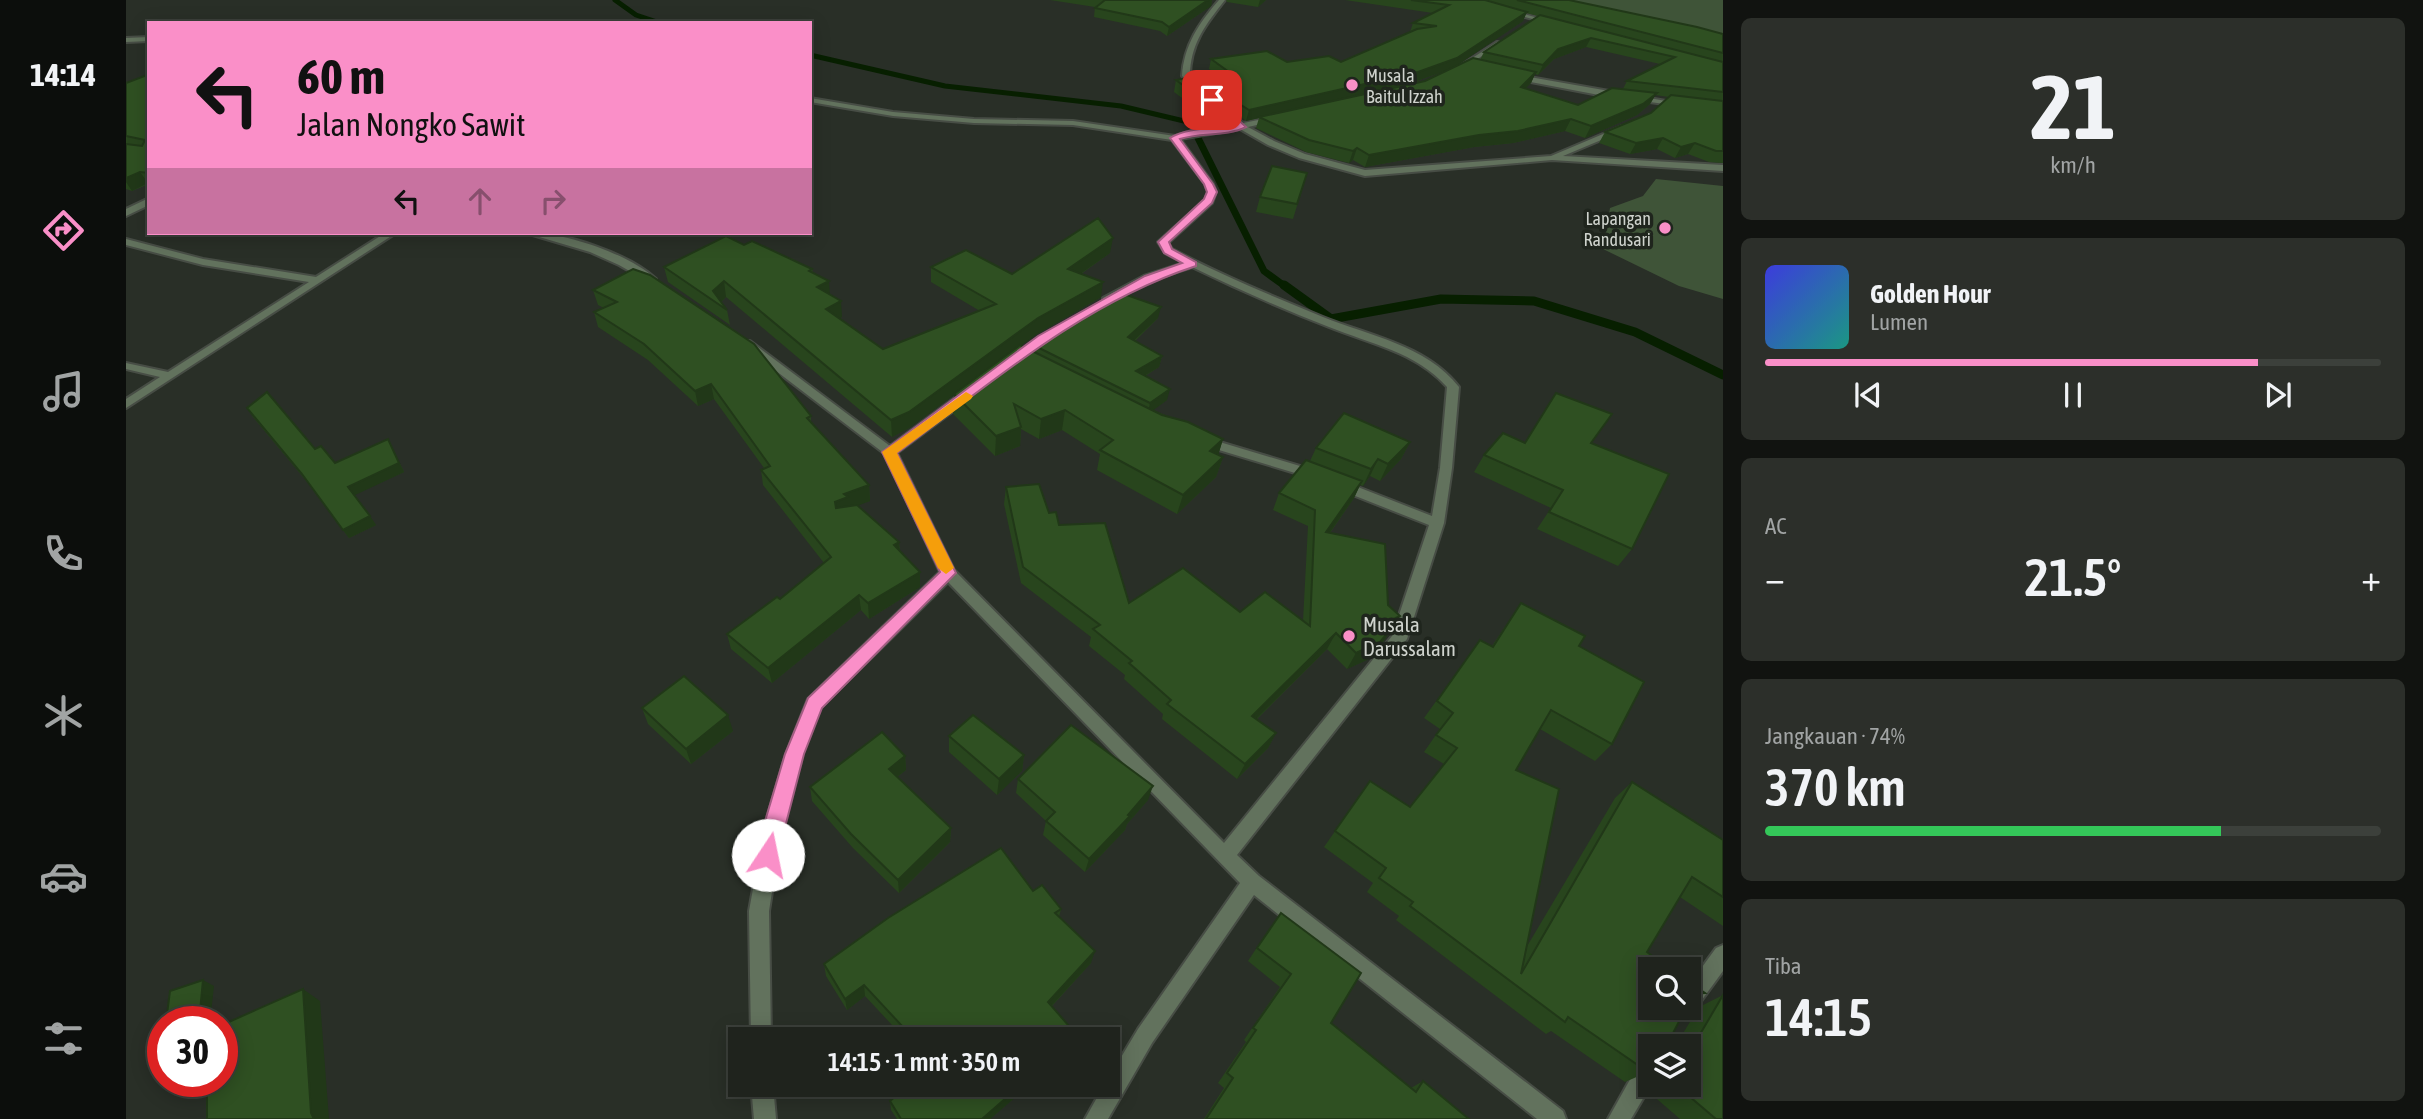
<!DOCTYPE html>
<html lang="id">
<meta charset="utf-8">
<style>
body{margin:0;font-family:"Asap Condensed",sans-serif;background:#2c2f2a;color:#f1f3f6;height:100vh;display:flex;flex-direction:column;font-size:26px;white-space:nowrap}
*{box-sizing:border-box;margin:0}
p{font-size:23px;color:#a1a4a4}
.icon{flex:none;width:38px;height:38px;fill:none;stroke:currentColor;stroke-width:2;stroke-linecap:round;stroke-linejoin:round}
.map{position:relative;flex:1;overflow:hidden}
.side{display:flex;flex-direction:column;gap:18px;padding:18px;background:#111310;width:700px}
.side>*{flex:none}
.hud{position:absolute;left:21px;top:21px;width:665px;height:214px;border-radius:0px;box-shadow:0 4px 18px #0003,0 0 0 2px #3c403b;background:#fa8fc8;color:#111;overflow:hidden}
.controls{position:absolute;left:1512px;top:957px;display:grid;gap:14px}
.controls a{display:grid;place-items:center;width:63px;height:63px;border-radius:0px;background:#1f231d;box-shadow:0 4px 18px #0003,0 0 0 2px #3c403b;font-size:35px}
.speed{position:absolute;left:21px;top:1006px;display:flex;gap:14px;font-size:35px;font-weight:700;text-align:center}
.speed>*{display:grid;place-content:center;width:91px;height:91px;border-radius:50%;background:#1f231d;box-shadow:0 4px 18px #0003,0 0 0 2px #3c403b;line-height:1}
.speed .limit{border:10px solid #d22;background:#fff;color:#111}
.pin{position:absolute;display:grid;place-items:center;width:60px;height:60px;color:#fff;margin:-30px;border-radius:14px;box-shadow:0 4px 10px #0006}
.me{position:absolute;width:77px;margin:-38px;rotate:11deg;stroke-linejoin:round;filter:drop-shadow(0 0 5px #0008)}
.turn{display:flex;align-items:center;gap:24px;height:147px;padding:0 35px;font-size:32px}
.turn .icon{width:91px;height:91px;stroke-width:2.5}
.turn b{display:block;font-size:49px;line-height:60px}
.lanes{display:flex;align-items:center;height:66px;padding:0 35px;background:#0003;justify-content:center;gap:35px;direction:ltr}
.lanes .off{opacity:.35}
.big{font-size:52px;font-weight:600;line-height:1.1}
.side .widget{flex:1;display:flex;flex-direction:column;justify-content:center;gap:10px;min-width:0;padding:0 24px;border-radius:10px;background:#2c2f2a}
.side .dial{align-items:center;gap:0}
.dial b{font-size:91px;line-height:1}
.song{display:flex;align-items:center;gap:21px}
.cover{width:84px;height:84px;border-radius:10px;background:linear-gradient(135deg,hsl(240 70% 55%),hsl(170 70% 35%))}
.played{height:7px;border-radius:4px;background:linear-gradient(90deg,#fa8fc8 80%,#3c403b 80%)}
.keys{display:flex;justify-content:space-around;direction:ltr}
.heat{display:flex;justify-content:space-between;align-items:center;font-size:38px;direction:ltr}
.charge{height:10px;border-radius:5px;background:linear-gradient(90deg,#34c759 74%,#3c403b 0)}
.trip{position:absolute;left:602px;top:1027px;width:392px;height:70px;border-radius:0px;background:#1f231d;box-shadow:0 4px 18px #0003,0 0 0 2px #3c403b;font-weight:600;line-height:70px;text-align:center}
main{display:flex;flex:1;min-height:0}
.dock{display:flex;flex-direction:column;width:126px;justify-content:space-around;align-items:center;background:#0c0e0c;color:#a1a4a4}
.dock .icon{width:49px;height:49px}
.dock .selected{color:#fa8fc8}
.dock b{font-size:32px;color:#f1f3f6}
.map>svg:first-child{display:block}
</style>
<main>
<nav class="dock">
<b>14:14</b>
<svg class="icon selected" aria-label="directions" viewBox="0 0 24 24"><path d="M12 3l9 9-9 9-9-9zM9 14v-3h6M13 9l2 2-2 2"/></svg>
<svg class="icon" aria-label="music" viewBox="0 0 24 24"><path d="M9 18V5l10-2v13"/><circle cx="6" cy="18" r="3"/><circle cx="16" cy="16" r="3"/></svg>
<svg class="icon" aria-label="phone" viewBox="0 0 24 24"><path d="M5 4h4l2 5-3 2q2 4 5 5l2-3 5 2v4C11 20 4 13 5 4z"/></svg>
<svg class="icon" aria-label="climate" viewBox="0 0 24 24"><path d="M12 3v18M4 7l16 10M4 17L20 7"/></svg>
<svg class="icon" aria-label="car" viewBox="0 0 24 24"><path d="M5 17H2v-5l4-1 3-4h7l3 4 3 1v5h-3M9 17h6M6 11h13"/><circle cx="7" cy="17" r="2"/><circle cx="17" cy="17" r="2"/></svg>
<svg class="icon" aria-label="filters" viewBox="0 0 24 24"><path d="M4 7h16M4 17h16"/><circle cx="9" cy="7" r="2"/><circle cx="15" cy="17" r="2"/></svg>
</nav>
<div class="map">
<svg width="1597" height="1119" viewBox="0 0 1597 1119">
<rect width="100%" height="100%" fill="#292f27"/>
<g fill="#3f5438">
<path d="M1428,0H1597V39Z"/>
<path d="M1530,179L1597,186V299L1553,286L1477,249L1484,208L1517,196Z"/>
</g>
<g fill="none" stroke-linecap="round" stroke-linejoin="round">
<g stroke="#071f00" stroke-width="5">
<path d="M489,0L510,15L534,23"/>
<path d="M684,55L819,86L995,106L1079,126"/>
</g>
<path stroke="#071f00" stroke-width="7" d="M1074,124L1079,125L1072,138L1138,271L1160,287"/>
<path stroke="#071f00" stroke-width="9" d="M1158,285L1205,319L1315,299L1408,301L1509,332L1597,375"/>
<defs>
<g id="street">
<path d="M1093,0H1099C1080,24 1064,44 1064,76L1117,123L1153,116V120L1122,127L1148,141L1179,154L1239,170L1425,156L1496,126L1500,128L1499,130L1437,156L1597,165V171L1426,160L1239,176L1173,158L1142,145L1114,129L1054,139L1087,184L1090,192L1086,203L1042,243L1046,249C1095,275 1146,296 1197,317C1244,336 1300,345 1333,387L1326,468L1318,523L1281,639L1111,855L1133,876L1437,1111L1440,1119H1411L1128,895L1026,1043L982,1119H959L978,1085H982V1079L1012,1029L1114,883L822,582L694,708L676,754L656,828L643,911L645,1040H625L623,911L638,828L660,754L682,699L814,572L759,454L616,345V341H624L764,446L838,391H846V397L771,453L828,570L1098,843L1266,636L1303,525L1209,488L1208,485L1209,482H1219L1306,516L1314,468L1321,387C1290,352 1245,344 1203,327C1157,309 1111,289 1066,267L1026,280L985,302H977V298L1018,276L1058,263L1039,253L1032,242L1079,200L1082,192L1079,184L1046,140L947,125L848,123L767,116L684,102V98L767,112L848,119L947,121L1049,136L1066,131H1084L1109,125L1056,76C1058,45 1073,23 1093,0Z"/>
<path d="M1380,10H1384L1430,23L1425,24L1380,12Z"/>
<path d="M23,37V41L0,42V38Z"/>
<path d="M1371,42L1376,43L1336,69L1331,68Z"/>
<path d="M1387,74L1557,104L1553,106L1473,95L1384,78Z"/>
<path d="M23,198V205L0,216V209Z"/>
<path d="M259,233H270L0,408V399L34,377L0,369V363L42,372L183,282L77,265L0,245V239L77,259L190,277Z"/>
<path d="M400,233C437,231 503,254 530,279L521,281L493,265L464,252Z"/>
<path d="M1077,437L1194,472L1195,475L1189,479L1073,444L1071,441Z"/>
<path d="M1597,945V971L1570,1008L1563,1011L1556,1008H1563V985L1590,948Z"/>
<path d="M1524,1055L1525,1085L1505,1119H1482L1516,1058Z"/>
<path d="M625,1085H647L650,1119H628Z"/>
</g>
</defs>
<use href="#street" stroke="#474d45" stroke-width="4"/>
<use href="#street" fill="#62725d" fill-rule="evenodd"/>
</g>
<g fill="#28451d" fill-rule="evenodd">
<path d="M924,0H1086L1085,6L1041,36L1034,31L968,17L969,7Z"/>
<path d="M1100,0H1140L1132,7L1101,2Z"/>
<path d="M1219,0H1443L1597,34V163L1583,162L1562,154L1549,158L1531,149L1504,154L1473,143L1479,132L1525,113L1543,97L1529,95L1524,104L1511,115L1459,138L1439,131L1387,143L1348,147L1239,167L1227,160L1223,163L1180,152L1130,128L1133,118L1120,121L1103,109L1100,120L1088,122L1048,92L1050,80L1079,86L1081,76L1091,74L1083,69L1085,59L1161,62H1215L1284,32L1287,23L1307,13ZM1400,13L1412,16L1358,52L1354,60L1328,67L1397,21ZM1460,47L1534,64L1501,81L1497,89L1452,105L1399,88L1405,83L1409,74L1412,75L1428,59ZM1324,69L1299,81L1288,82Z"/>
<path d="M23,75V184L6,191L0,189V83Z"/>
<path d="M1181,173L1167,219L1130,212L1134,197Z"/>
<path d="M618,245L686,269L687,273L704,295L716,317L713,318L757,349L854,311L805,282V267L886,274L984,253L955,274L975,297L911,334L895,345L905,350V344L1032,318L1009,341L1036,356L1033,367L1019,376L1041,400L1027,410L1097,439L1092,455L1097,457L1090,477L1051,514L971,470L974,454L936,430L913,439L895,429L894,446L869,456L827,414L828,395L783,428L766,437L600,297L595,302L601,310L604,325L542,282L538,267Z"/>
<path d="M507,269L685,416V422L743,485L744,501L731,505L773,542L774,551L794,572V587L743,619L735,610L646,683L605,649L601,634L654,599L698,563L637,485L635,470L638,468L588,399L572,406L522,360L472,327L468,312L478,308L472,305L467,290Z"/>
<path d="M121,408L189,449L209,463L262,439L278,472L228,495L250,525L223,538L182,483L127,417Z"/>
<path d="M1284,442L1275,459L1254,481L1244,476L1237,486L1234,485L1228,498L1204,533L1262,605L1264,633L1262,634L1255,645L1245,658L1221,669L1201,649L1131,719L1150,733L1142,748L1111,779L1036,719L1037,714L998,679L999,675L963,646L965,637L895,583L878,504L880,487L923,513L1003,603L1114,612L1177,621L1182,526L1147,510L1153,493L1184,461L1190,448Z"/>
<path d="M1399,443H1465L1506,549L1492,566L1411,529L1425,508L1348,472L1358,455Z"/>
<path d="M1395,603L1453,646L1486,744L1469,761L1414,729L1390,770L1400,948L1489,798L1506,782L1597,840V926L1554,897L1521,952L1546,1035H1556L1573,1007L1597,995V1119H1554L1524,1093L1528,1085H1563V1046H1524L1522,1072L1499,1082L1425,1031L1420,1034L1270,920L1273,916L1241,892L1247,883L1198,847L1244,781L1284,807L1318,764L1298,752L1314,729L1298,718L1354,640L1366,646Z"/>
<path d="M516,708L607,731L565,764L522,724Z"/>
<path d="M823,736L898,755L896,771L871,795L823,752Z"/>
<path d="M779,756L780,770L771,777L825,828L824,842L773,893L727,848L686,801L684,787Z"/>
<path d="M892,779L1022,800L1001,824L999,830L959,872L917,835L920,821L890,793Z"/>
<path d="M907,891L935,909L933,917L965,963L926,1006L939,1036L935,1040H780L739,996L721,1010L700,976L698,964Z"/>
<path d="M1145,926L1205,1023L1285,1088L1297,1081L1343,1119H1078L1098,1088L1092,1083L1120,1042L1118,1040L1154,987L1122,961Z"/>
<path d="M1563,982L1579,993L1564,1001Z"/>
<path d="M899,1089L864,1119H771L765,1110L764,1101Z"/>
</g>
<g fill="#213818">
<path d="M1082,0H1086L1085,6L1041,36L1043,27Z"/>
<path d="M1134,0H1140L1132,7Z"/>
<path d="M1401,12L1397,21L1327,68L1288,82L1120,121L1123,110Z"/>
<path d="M1465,38L1460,47L1428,59L1412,75L1417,65L1432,49Z"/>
<path d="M1410,72L1405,83L1390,98L1395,87Z"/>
<path d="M1531,93L1524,104L1511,115L1459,138L1465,126Z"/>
<path d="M1103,108L1100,120L1088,122L1091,109Z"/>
<path d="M1445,119L1439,131L1387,143L1348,147L1239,167L1243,155Z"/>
<path d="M1537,138L1531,149L1504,154L1510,143Z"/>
<path d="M1569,143L1562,154L1549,158L1555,147Z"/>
<path d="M1231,148L1227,160L1223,163L1227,151Z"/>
<path d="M14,172L22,183L6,191L0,182V178Z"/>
<path d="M987,238L984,253L940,284L942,269Z"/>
<path d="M598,281L600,297L593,304L587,291Z"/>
<path d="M703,281L704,297L691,287Z"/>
<path d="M977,282L975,297L911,334L783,428L766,437L765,420L912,318Z"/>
<path d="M715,301L716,317L701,324L700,309Z"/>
<path d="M1035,307L1032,318L1000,348L1002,337Z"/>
<path d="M1036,356L1033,367L1008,382L1010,371Z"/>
<path d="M585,384L588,399L572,406L569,391Z"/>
<path d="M1044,389L1041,400L1022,414L1024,403Z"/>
<path d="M939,410L936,430L913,439L915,419Z"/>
<path d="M895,427L894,446L869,456L870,436Z"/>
<path d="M262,439L278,472L227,496L222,487Z"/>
<path d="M1097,439L1091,459L1084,451Z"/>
<path d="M1284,442L1275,459L1254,481L1262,464Z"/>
<path d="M1097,457L1090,477L1051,514L1057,495Z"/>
<path d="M1252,459L1244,476L1237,486L1245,469Z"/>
<path d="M1236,481L1228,498L1193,548L1200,532Z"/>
<path d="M743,485L744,501L723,509L710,518L709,502L718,494Z"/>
<path d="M244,516L250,525L223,538L217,530Z"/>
<path d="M773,542L774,557L768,545Z"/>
<path d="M794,572V587L743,619L742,603Z"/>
<path d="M733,595L735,610L646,683L642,668Z"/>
<path d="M1274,616L1264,633L1262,634L1255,645L1245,658L1221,669L1230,653L1259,623Z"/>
<path d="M1210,633L1201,649L1118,731L1126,716Z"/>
<path d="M602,715L607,731L565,764L560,749Z"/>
<path d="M1150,733L1142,748L1111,779L1119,764Z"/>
<path d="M898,755L896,771L871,795L873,779Z"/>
<path d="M779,756L780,770L763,783V769Z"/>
<path d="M1027,786L1022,800L1001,824L999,830L959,872L963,859Z"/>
<path d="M825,828L824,842L773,893L772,880Z"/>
<path d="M969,951L965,963L919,1013L922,1002Z"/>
<path d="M77,980L88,986L84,1022H73Z"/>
<path d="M738,985L739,996L721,1010L719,999Z"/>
<path d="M177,989L194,1001L203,1119H188L185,1113Z"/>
<path d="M943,1026L939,1036L935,1040H929Z"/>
<path d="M895,1085H900L899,1089L864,1119H856Z"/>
</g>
<g fill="#2f5022" stroke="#213818" stroke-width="2">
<path d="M979,0H1082L1043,27L1036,22L969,8Z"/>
<path d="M1285,0H1359L1401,12L1331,58L1292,72L1123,110L1101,96L1081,76L1103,72L1085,59L1141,51L1161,62L1203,56L1215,62L1291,29L1311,26L1287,23L1323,5Z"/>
<path d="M1391,0H1443L1571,27L1597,34V53Z"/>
<path d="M1414,15L1597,62V92L1501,81L1549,57L1465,38L1432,49L1417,65L1358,52Z"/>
<path d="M1347,58L1410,72L1395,87L1452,105L1486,88L1531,93L1517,104L1465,126L1445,119L1392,131L1353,135L1243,155L1231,148L1227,151L1183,140L1133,117L1299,81Z"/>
<path d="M21,75H23V173L14,172L0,178V144L16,146L19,140L0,136V83Z"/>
<path d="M1068,77L1103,108L1091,109L1050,80Z"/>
<path d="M1545,95L1597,101V151H1590L1569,143L1555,147L1537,138L1510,143L1479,132L1525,113Z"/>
<path d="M1146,166L1181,173L1171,204L1134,197Z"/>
<path d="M972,218L987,238L942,269L977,282L912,318L783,412L765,420L598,281L587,291L601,310L538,267L600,236L618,245L626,241L686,269L683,271L703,281L691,287L715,301L700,309L757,349L870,304L805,267L840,250L886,274Z"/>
<path d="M507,269L524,275L628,344L685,416L681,418L743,485L718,494L722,497L709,502L710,508L731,505L773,542L768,545L794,572L742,603L733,595L642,668L601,634L651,597L654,599L705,557L635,470L644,466L585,384L569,391L518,344L468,312L491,302L467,290Z"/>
<path d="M992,292L1035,307L1002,337L1036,356L1010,371L1044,389L1024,403L905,344L923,331Z"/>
<path d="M894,345L1036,415L1062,422L1097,439L1084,451L1097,457L1057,495L974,450L987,440L939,410L915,419L888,404L895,427L870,436L828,394Z"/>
<path d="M141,392L189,449L195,446L209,463L262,439L273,463L222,487L244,516L217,530L176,474L121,408Z"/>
<path d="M1430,393L1486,414L1465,443L1543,474L1506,549L1423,512L1437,490L1358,455L1377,433L1399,443Z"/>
<path d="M1218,413L1284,442L1262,464L1252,459L1245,469L1190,448Z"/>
<path d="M1180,460L1236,481L1200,532L1259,544L1262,605L1274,616L1259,623L1265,629L1254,642L1230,653L1210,633L1126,716L1150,733L1119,764L1041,704L1045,700L1003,663L1006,661L967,629L974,625L897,567L880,487L913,484L923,513L930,512L933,525L979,523L1003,603L1057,568L1114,612L1139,592L1184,626L1189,510L1153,493Z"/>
<path d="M1395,603L1459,636L1453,646L1518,682L1486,744L1425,710L1390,770L1433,789L1395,974L1506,782L1597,840V897L1566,877L1521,952L1545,970H1524V1008H1560L1546,1035L1573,1036L1597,995V1119H1590L1550,1085H1563V1046H1549L1548,1041L1536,1046H1524V1068L1522,1072L1442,1017L1439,1022L1284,906L1287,902L1253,878L1260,868L1209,831L1244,781L1284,807L1331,748L1310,735L1327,713L1311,701L1354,640L1367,647Z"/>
<path d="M558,676L602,715L560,749L516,708Z"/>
<path d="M847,715L898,755L873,779L823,736Z"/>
<path d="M945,725L1027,786L1002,815L1004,816L963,859L920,821L929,812L892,779Z"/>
<path d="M756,732L779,756L763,769L825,828L772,880L725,834L684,787Z"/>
<path d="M875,848L907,891L916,885L935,909L929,913L969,951L922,1002L943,1026L929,1040H789L738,985L719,999L698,964L762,918Z"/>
<path d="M1155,913L1235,973L1205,1023L1290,1092L1297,1081L1343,1119H1080L1107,1078L1101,1073L1130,1030L1127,1028L1165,974L1131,948Z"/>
<path d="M77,980L73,1022H40L44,991Z"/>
<path d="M1563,982L1579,993L1567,994L1563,1003Z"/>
<path d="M177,989L185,1113L188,1119H81V1082H96V1025Z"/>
<path d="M37,1043V1059L34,1060Z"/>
<path d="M783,1085H895L856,1119H775L764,1101Z"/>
</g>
<path fill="#fa8fc8" stroke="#a25d82" stroke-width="2" d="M1083,98H1089L1120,127C1100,137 1075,132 1054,139L1087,184L1091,192L1086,203L1043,242L1046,249L1070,262V266C957,303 865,383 771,453L830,573L696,708L678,754L650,862L642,865L635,862L632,855L637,828L659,754L682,698L814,572L756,452L912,336L1019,276L1056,263L1038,253L1032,242L1078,199L1081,192L1078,184L1044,138C1062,127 1088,129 1109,125L1083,102Z"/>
<path fill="#f59e0b" d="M840,392L847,396L845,399L771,453L828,568L820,574L812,568L756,452Z"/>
<g fill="#fa8fc8" stroke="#1f251d" stroke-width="2.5">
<circle cx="1226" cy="85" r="7"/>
<circle cx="1539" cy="228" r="7"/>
<circle cx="1223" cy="636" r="7"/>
</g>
<g text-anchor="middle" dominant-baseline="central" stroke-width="7" stroke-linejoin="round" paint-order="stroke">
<g font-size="18" fill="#cfd3cd" stroke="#1f251d" text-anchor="start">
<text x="1240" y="75">Musala<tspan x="1240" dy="21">Baitul Izzah</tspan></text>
<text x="1525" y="218" text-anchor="end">Lapangan<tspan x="1525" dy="21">Randusari</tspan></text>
</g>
<g font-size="21" fill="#cfd3cd" stroke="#1f251d" text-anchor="start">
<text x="1237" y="624">Musala<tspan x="1237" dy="24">Darussalam</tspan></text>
</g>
</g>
</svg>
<div class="controls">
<a><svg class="icon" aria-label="search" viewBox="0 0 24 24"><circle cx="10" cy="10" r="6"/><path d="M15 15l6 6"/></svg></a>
<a><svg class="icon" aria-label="layers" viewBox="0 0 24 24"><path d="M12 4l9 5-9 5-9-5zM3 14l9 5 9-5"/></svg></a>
</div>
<div class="speed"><div class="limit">30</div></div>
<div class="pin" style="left:1086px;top:100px;background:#d93025"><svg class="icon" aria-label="arrive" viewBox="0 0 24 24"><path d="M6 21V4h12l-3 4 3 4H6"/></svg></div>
<svg class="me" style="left:642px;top:855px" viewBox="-20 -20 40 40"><circle r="19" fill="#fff"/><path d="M0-13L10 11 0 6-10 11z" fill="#fa8fc8"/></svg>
<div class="trip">14:15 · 1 mnt · 350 m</div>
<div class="hud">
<div class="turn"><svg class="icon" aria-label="left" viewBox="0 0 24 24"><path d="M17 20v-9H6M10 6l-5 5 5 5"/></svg><div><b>60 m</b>Jalan Nongko Sawit</div></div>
<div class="lanes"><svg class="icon" aria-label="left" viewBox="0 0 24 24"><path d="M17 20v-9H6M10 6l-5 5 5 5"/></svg><svg class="icon off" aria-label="ahead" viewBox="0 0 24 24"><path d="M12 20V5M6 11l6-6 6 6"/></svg><svg class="icon off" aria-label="right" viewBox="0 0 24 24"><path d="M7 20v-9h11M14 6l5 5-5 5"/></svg></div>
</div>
</div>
<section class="side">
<div class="widget dial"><b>21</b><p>km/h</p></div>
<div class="widget">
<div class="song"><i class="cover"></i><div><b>Golden Hour</b><p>Lumen</p></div></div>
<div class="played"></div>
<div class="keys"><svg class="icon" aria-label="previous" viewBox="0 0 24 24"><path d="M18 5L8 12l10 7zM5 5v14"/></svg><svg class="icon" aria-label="pause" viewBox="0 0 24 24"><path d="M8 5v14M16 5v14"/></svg><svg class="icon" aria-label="next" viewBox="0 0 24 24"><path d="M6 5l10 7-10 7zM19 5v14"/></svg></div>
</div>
<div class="widget"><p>AC</p>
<div class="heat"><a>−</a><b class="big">21.5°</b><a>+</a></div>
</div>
<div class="widget"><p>Jangkauan · 74%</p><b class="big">370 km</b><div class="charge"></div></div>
<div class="widget"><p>Tiba</p><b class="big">14:15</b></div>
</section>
</main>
